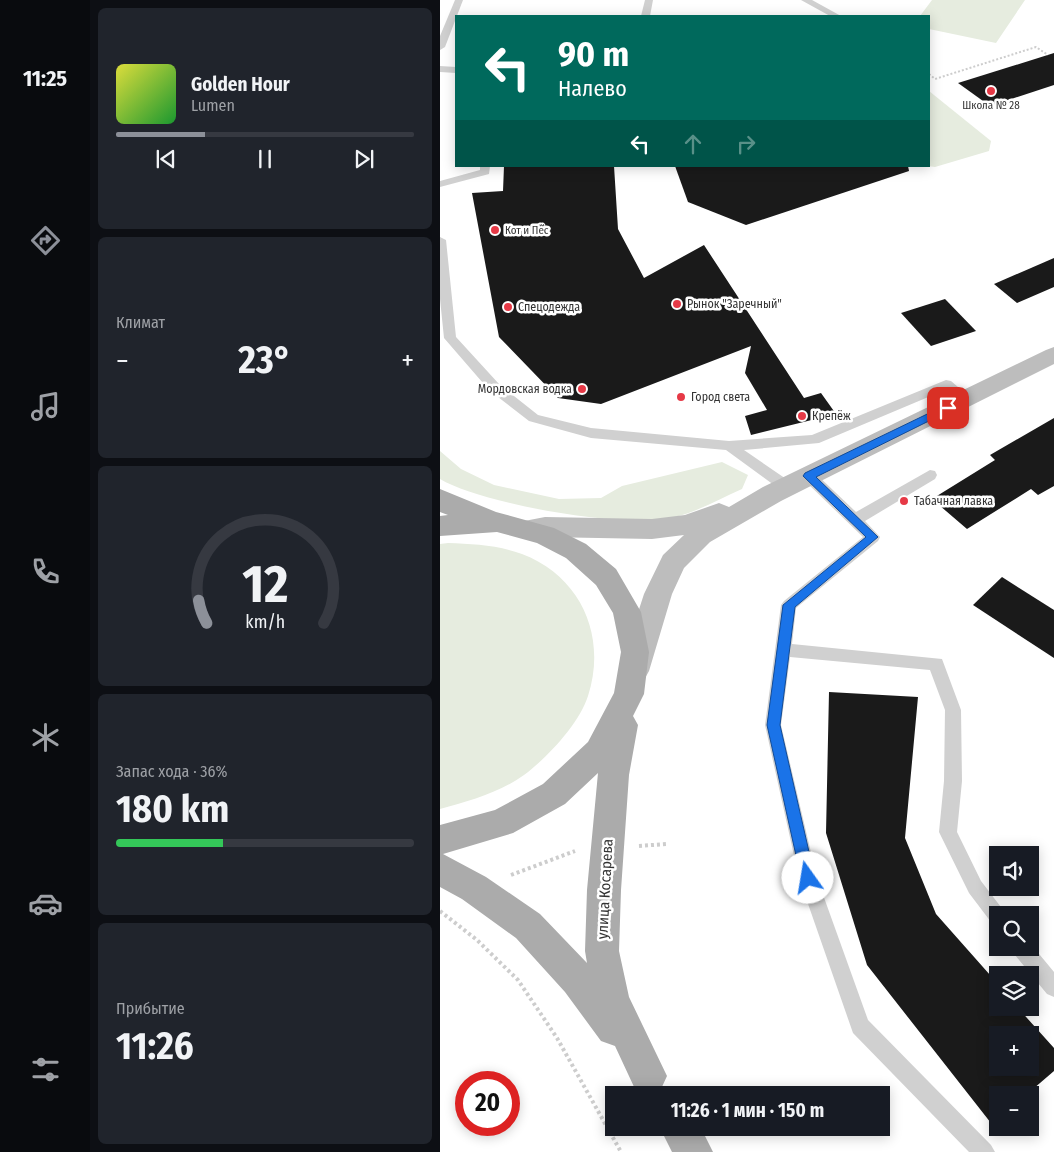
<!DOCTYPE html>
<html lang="ru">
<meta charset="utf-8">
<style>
body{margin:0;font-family:"Fira Sans Condensed",sans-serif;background:#20242c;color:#f1f3f6;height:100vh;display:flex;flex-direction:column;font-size:19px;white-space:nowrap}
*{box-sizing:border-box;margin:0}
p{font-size:16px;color:#9ea1a6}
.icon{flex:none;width:28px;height:28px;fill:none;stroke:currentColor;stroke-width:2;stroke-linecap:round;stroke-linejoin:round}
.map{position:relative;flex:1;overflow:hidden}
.panel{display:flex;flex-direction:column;gap:8px;padding:8px;background:#0d0f14;width:350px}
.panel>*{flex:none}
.guide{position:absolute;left:15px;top:15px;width:475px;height:152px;border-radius:0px;box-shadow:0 2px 12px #0003;background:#00695c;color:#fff;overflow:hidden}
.controls{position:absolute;left:549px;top:846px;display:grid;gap:10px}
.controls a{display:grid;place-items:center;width:50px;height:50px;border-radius:0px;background:#171b24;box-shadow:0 2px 12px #0003;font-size:25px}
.speed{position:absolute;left:15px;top:1071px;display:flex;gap:10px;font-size:25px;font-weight:700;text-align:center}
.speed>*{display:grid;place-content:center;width:65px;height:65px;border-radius:50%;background:#171b24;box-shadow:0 2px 12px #0003;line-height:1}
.speed .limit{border:8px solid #d22;background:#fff;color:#111}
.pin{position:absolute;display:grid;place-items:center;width:42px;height:42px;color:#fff;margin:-21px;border-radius:10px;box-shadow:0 2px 8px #0006}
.me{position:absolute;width:55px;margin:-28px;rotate:347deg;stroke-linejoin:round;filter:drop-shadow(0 0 4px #0008)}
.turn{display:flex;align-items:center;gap:18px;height:105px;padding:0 20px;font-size:22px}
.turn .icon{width:65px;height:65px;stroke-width:2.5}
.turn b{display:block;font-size:35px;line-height:42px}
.lanes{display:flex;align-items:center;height:48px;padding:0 20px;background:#0003;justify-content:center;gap:25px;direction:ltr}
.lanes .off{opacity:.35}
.big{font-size:38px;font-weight:700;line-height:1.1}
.panel .card{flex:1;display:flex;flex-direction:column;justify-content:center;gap:8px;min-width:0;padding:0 18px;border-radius:8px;background:#20242c}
.panel .dial{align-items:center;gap:0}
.dial svg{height:130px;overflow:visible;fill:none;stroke:#363941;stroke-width:7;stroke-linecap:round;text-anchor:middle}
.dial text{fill:#f1f3f6;stroke:none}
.song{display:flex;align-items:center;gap:15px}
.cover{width:60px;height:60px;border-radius:8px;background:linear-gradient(135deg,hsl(60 70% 55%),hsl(130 70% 35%))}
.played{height:5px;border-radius:2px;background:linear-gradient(90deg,#8c9099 30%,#363941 30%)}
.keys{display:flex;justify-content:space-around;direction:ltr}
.heat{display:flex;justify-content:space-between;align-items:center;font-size:28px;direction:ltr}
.charge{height:8px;border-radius:4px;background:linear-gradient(90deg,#34c759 36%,#363941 0)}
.trip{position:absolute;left:165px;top:1086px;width:285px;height:50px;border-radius:0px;background:#171b24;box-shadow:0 2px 12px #0003;font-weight:700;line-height:50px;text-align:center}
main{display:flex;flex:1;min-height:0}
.menu{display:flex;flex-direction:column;width:90px;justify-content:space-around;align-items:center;background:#090b0e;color:#9ea1a6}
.menu .icon{width:35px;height:35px}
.menu .on{color:#8c9099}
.menu b{font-size:22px;color:#f1f3f6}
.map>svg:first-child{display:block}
</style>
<main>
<nav class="menu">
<b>11:25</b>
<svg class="icon on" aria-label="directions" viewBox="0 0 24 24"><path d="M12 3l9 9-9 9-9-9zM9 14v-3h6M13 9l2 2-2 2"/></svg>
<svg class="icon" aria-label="music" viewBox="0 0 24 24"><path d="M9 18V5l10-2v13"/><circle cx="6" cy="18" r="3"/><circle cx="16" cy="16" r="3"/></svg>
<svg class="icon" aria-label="phone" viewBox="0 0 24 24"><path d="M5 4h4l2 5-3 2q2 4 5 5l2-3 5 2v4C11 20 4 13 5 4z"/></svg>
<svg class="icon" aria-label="climate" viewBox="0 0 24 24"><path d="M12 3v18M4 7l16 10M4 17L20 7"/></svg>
<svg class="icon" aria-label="car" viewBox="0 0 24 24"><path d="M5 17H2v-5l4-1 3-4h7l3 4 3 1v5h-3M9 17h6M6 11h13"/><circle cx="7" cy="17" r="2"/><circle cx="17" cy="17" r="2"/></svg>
<svg class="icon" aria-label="filters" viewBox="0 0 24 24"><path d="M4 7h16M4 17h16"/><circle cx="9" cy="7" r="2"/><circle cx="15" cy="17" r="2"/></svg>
</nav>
<section class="panel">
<div class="card">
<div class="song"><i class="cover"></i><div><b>Golden Hour</b><p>Lumen</p></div></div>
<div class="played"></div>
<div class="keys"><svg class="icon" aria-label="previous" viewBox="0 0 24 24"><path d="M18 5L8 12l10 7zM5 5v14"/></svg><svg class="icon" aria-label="pause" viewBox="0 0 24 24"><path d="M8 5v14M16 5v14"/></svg><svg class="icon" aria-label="next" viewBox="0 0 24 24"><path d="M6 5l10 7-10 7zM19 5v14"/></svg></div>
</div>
<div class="card"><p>Климат</p>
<div class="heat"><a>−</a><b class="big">23°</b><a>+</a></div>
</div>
<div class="card dial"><svg viewBox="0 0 100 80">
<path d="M14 69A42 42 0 1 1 86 69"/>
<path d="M14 69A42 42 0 0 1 9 55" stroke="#8c9099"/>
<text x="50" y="56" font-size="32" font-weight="700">12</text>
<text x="50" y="72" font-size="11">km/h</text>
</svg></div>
<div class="card"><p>Запас хода · 36%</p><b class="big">180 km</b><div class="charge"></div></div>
<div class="card"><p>Прибытие</p><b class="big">11:26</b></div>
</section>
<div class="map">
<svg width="614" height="1152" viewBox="0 0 614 1152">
<rect width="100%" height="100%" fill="#fff"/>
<g fill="#e6ecdf">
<path d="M492,0H585L556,43L489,29V16H480Z"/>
<path d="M489,91L551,141L549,151L495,167L488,166Z"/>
<path d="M0,451L21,469L54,485L119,499L161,498L182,486L282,462L308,475L302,489C281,498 257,512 235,517C188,530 42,504 0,479Z"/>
<path d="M8,543C33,544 58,545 82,554C142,577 167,637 148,696C139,724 107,758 84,775C59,793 29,801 0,809V544Z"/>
</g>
<g fill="#1a1a1a" fill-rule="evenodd">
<path d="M614,53V85L550,106L518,83Z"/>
<path d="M64,166H174L178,229L204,278L264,245L364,398L381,393L396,414L311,435L305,416L327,410L305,373L311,346L161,404L118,398L59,337L32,193L63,191Z"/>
<path d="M235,166H468L469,171L306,225L248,202Z"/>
<path d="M614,258V287L577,303L554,284Z"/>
<path d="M505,299L536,331L491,346L461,313Z"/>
<path d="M614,418V486L598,495L591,489L527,529L492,499L555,460L550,455Z"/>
<path d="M562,577L614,610V658L533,605Z"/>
<path d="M389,692L478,697L465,838L496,914L558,984V1008H578L614,1048V1071L586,1095H558V1132L427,965L386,833ZM558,1035H590V1068H558Z"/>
</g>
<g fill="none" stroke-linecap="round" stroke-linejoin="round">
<path stroke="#cdcdcd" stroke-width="2" stroke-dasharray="2 2" stroke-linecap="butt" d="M489,74L495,79L596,47L608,55"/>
<g stroke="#cdcdcd" stroke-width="4" stroke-dasharray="3 3" stroke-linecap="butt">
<path d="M199,846L226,844"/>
<path d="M71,875L135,851"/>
<path d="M0,911L37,940L78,980L117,1038L181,1152"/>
</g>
<g fill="#d0d0d0" fill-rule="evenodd">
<path d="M15,0H23L5,47L0,50V36Z"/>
<path d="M205,0H213L210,16H201Z"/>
<path d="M361,0H372L401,16H390Z"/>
<path d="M0,66L16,67V73L0,72Z"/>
<path d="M40,166H50L49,174L0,187V181L40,170Z"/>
<path d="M0,237L6,240L16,337L59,384L98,415L151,428L289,441L372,435L506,380L511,381L532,399L530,402H520L505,390L379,443L304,450L352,483L354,487L352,491H342L286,450L151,438L89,421L49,390L4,338L0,299Z"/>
<path d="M490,470L495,471L497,475L495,479L425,521L440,537L438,541L356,608L352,644L502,659L521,710L522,781L517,832L541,881L567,915H558V925L551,922L529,893L499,832L504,781L505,710L490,670L350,657L341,725L377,878L428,1020L551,1145L555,1152H529L413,1033L359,878L325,725L341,605L344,601L423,537L364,480L362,476L364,472H374L416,512Z"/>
<path d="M590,943L614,972V997L607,994L575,955L573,948H590Z"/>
</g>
<path fill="#bdbdbd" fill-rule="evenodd" d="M614,347V364L341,501L270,542L244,568L232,594L209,671L204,680L194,683L184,680L179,671L204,594L223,555L244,535L212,539L105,537L88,539L79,536L75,529L79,522L105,517L212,519L245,515L279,503L289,507L323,487L606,350Z"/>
<g fill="#ababab" fill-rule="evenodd">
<path d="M0,489L56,512L114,528L146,544L176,569L201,612L209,652L204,694L193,716L198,725L189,775L181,890L179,951L189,997L227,1076L221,1089L208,1095L195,1089L175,1046L161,1041L125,992L76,938L22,899L0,887V825L55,810L103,784L148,742L174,693L181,652L173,613L156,585L126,558L97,543L57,532L0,536V516L8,515L0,512ZM158,773L147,890L145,951L147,963L100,914L46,877L3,854L73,833L125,804Z"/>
<path d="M220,1128H261L273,1152H232Z"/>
</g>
</g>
<path fill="#1a73e8" stroke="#114b97" d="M508,404L513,408L511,410L376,477L438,537L355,607L340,725L375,878L373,883L368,885L363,883L361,878L327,725L343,605L426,537L363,476L365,473Z"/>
<g fill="#e63946" stroke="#fff" stroke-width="2">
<circle cx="551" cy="91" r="5"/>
<circle cx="55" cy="230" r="5"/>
<circle cx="237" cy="304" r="5"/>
<circle cx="68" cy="307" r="5"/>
<circle cx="142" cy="389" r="5"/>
<circle cx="241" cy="397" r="5"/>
<circle cx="362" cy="416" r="5"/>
<circle cx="464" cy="501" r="5"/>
</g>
<g text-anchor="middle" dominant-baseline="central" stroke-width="5" stroke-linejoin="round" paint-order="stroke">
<g font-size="11" fill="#333" stroke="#fff">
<text x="551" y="105">Школа № 28</text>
<text x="65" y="230" text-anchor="start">Кот и Пёс</text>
</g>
<g font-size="12" fill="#333" stroke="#fff" text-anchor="start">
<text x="247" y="304">Рынок "Заречный"</text>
<text x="78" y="307">Спецодежда</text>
<text x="132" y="389" text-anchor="end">Мордовская водка</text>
<text x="251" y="397">Город света</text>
<text x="372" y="416">Крепёж</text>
<text x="474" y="501">Табачная лавка</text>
</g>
<g font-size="15" fill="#333" stroke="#fff">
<text transform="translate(165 889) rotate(-87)">улица Косарева</text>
</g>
</g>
</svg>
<div class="controls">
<a><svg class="icon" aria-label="sound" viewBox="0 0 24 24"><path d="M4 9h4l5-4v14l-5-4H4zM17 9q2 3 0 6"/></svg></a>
<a><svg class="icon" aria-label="search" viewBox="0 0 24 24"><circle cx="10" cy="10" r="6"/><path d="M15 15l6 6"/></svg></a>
<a><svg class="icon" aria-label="layers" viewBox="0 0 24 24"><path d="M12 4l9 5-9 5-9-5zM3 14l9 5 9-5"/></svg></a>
<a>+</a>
<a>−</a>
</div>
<div class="speed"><div class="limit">20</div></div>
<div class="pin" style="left:508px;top:408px;background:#d93025"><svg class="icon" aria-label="arrive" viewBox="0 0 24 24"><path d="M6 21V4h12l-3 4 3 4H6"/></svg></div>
<svg class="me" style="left:368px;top:878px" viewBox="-20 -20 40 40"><circle r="19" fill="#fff"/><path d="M0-13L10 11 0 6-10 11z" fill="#1a73e8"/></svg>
<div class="trip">11:26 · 1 мин · 150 m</div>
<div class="guide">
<div class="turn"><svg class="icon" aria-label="left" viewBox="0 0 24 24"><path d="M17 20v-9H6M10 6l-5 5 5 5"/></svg><div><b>90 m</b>Налево</div></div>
<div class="lanes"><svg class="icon" aria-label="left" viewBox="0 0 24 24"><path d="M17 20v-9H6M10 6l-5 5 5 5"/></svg><svg class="icon off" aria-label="ahead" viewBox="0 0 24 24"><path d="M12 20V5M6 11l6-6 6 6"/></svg><svg class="icon off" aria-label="right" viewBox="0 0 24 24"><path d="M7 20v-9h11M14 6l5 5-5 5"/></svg></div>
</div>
</div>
</main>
